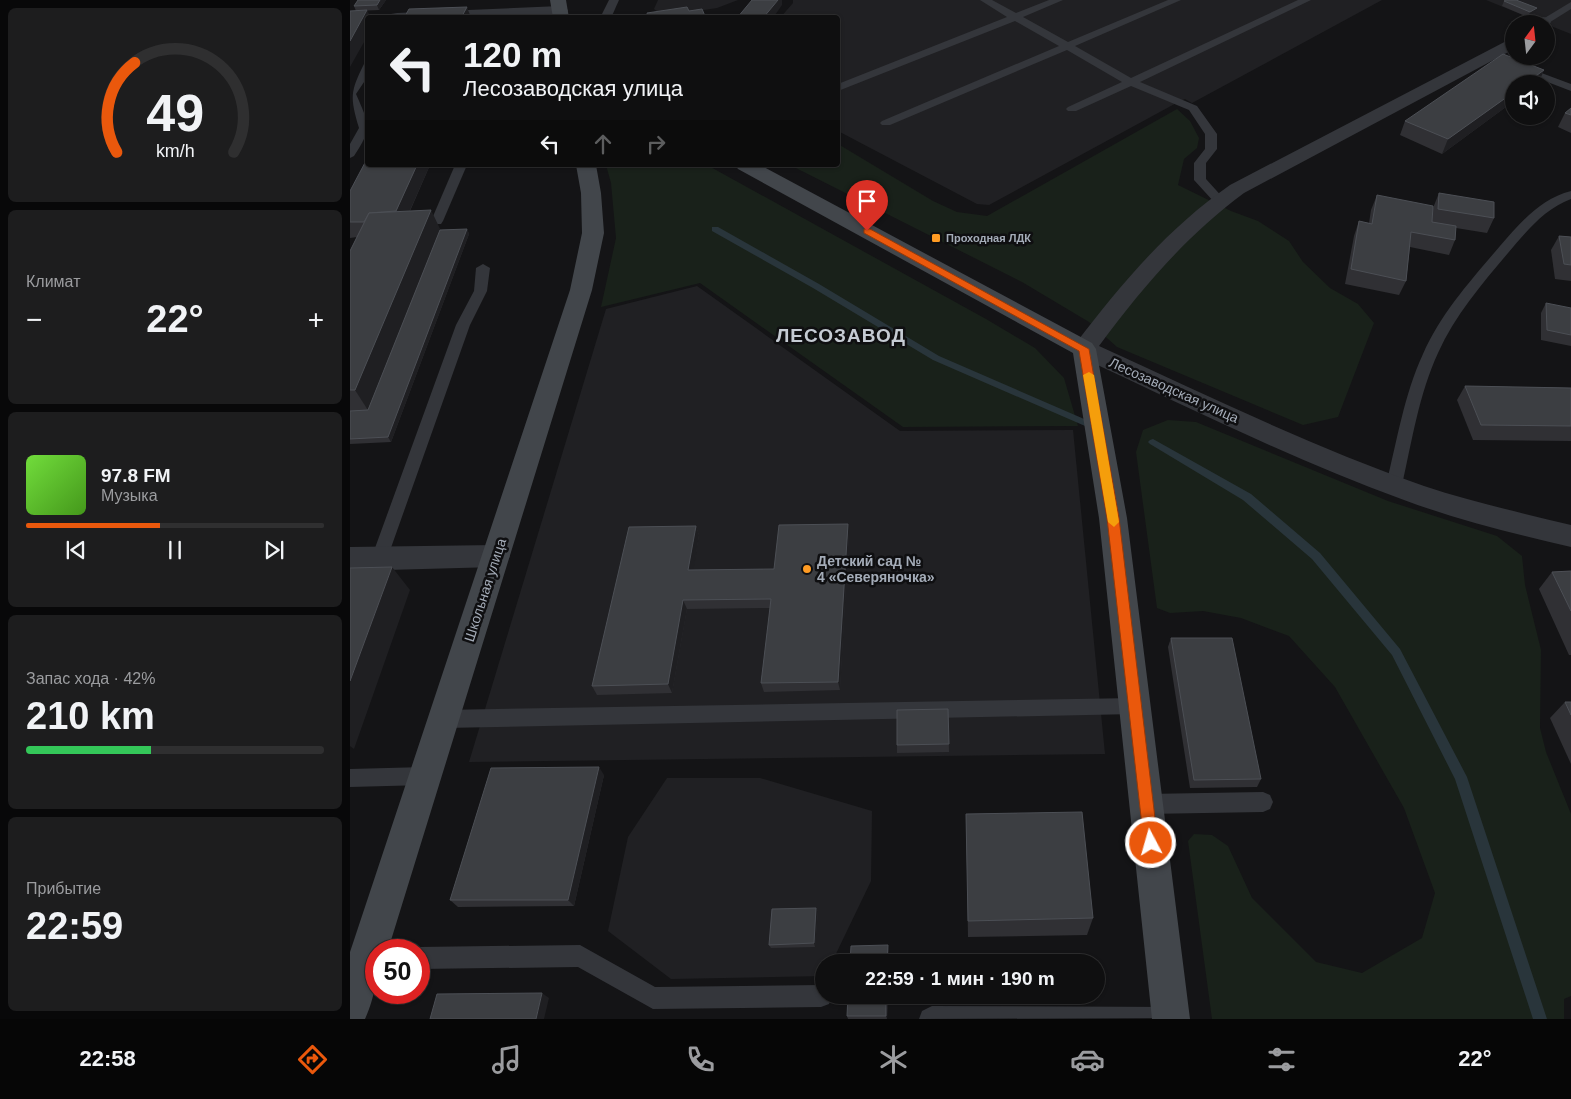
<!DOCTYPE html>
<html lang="ru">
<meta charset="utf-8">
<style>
body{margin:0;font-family:Arial,sans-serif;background:#1d1d1e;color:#f1f3f6;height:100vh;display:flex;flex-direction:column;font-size:19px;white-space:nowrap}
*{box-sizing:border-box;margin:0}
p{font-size:16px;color:#9b9c9f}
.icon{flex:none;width:28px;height:28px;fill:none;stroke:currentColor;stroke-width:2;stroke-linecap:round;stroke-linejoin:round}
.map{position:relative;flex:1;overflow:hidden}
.side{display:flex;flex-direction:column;gap:8px;padding:8px;background:#080809;width:350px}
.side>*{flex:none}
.top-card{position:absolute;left:15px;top:15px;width:475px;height:152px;border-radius:5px;box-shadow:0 1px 4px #0004,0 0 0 1px #2f2f30;background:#0f0f10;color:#f1f3f6;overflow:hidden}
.needle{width:32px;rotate:15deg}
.fabs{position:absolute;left:1155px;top:15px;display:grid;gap:10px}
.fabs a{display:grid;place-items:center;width:50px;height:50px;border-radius:50%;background:#0f0f10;box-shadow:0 1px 4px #0004,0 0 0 1px #2f2f30;font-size:25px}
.speed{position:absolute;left:15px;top:939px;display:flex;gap:10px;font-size:25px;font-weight:700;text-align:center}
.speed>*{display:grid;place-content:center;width:65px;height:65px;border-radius:50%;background:#0f0f10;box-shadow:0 1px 4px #0004,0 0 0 1px #2f2f30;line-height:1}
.speed .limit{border:8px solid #d22;background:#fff;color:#111}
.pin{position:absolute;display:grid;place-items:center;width:42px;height:42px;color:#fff;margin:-51px -21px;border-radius:50% 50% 50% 0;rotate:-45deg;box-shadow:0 0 5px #0007}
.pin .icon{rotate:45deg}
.me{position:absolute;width:55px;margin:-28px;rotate:354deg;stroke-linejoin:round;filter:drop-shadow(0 0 4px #0008)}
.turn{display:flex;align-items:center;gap:18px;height:105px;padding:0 15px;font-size:22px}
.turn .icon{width:65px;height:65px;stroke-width:2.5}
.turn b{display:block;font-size:35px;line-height:42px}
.lanes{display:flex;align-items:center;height:48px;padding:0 15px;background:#0003;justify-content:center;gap:25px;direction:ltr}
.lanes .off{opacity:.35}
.big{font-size:38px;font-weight:700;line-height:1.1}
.side .card{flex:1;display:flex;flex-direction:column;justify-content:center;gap:8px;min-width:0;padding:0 18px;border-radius:8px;background:#1d1d1e}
.side .dial{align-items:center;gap:0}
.dial svg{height:130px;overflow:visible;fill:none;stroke:#2f2f30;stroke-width:7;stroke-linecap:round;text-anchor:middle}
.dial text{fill:#f1f3f6;stroke:none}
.song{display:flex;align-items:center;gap:15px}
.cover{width:60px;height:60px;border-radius:8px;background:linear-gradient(135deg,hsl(100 70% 55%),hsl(100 70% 35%))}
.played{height:5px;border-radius:2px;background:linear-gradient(90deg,#ea580c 45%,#2f2f30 45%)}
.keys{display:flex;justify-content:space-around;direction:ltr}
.heat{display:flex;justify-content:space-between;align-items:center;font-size:28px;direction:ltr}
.charge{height:8px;border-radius:4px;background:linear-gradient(90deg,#34c759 42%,#2f2f30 0)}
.trip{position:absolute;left:465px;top:954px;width:290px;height:50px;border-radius:25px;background:#0f0f10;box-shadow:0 1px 4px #0004,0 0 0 1px #2f2f30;font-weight:700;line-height:50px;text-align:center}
.menu{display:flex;height:80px;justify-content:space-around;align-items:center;background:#060606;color:#9b9c9f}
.menu .icon{width:35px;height:35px}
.menu .active{color:#ea580c}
.menu b{font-size:22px;color:#f1f3f6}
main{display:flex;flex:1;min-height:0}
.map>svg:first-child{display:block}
</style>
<main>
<section class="side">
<div class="card dial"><svg viewBox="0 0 100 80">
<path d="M14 69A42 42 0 1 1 86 69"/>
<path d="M14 69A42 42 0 0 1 25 14" stroke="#ea580c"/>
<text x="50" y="56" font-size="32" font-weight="700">49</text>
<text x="50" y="72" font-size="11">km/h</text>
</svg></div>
<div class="card"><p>Климат</p>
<div class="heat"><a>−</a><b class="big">22°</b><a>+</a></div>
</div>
<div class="card">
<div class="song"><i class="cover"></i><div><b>97.8 FM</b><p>Музыка</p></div></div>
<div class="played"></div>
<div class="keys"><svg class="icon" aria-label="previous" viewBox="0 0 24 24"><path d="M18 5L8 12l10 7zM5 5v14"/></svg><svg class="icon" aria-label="pause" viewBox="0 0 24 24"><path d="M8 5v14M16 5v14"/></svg><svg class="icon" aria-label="next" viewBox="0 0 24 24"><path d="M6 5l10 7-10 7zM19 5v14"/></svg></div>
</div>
<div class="card"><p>Запас хода · 42%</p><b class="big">210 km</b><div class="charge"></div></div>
<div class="card"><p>Прибытие</p><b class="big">22:59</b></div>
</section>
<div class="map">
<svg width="1221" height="1019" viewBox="0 0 1221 1019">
<rect width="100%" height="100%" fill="#141416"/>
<g fill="#202023">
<path d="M308,0H388L367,8L314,16L304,9Z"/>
<path d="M443,0H1032L842,103L835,99L830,101L639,205L627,204L488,131V18H430L443,3Z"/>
<path d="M1136,0H1221V34L1178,17Z"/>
<path d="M347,286L550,431L723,430L755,754L119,762L256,309Z"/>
<path d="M317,778H410L522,811L521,881L482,962H474V976L321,979L258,931L278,837Z"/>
</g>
<g fill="#19211a">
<path d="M827,109L840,121L849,138L847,148L834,159L828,185L881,211L908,221L939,241L953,262L980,288L1008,304L1024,323L988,417L953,425L767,347L739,322L672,282L440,165H488V144L583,201L607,212L637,216Z"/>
<path d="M256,165H357L636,319L685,348L714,378L728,426L553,427L350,283L251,307L266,238L261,183Z"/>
<path d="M818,420L846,422L1038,501L1147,536L1172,556L1175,585L1191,650L1190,728L1196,752L1221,814V996L1214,999V1019H862L838,841L844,834L862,835L878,846L902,898L966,962L1012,973L1072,938L1085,893L1054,808L985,687L939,636L891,618L853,611L820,613L807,608L786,452L793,430Z"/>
</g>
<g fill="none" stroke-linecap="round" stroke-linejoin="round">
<g fill="#29353b" fill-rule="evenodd">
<path d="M362,227H368L469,284L589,356L748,425L750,427L748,429H742L583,360L463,288L362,231Z"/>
<path d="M803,439L901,494L970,553L1050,649L1117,777L1197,1019H1183L1105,779L1042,655L962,559L893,500L800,444L798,442L800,440Z"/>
</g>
<g fill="#34363b" fill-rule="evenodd">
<path d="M259,0H269L261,18H250Z"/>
<path d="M630,0H642L666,13L699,0H713L673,17L718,42L818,0H831L725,46L781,78L948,0H961L790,82L847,106L867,134V149L856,163V179L875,200L869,204L865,203L844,180V163L855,149V134L839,110L781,86L726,111H718L716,109L718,107L772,82L717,50L540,125H532L530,123L532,121L709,46L665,21L488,91V84L657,17Z"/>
<path d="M1221,2V9L1197,24L1188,22Z"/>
<path d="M18,63V76L6,94C19,124 23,128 4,156L0,158V144L9,128C0,97 0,92 14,64Z"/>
<path d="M1170,65L1221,84V91L1166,70L1165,68Z"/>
<path d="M105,165H117L93,221L91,224H83L81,221Z"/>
<path d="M1221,191V199C1194,209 1176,232 1158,253C1132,284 1105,315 1088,353C1069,394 1062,441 1052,485L1050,489L1044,491L1038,489L1036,485C1047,441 1054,395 1073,354C1091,313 1122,279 1150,246C1170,223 1190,199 1221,191Z"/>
<path d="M133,264L140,268L137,291L120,325L37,559L35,564L29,566L23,564L21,559L106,325L124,291L126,268Z"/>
<path d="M785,698L792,700L794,706L792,712L785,714L93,728L86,725L84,719L86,713L93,710Z"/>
<path d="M75,767L82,769L85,776L82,783L75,785L0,787V769Z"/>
<path d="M913,792L920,795L923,802L920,809L913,812L796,814L789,811L786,804L789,797L796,794Z"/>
<path d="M230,945L305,987L471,985L474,986V995L482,996L479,1004L471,1007L303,1009L228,967L69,969V950H62L69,947Z"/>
<path d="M582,1006L821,1007L829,1010L832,1018L569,1019L572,1011Z"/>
</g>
<g fill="#34363b" fill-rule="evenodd">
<path d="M210,6L216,7L218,11L216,15L175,18H39L41,14L47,13Z"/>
<path d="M1193,17L1199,18L1201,22L1197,28L1196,24H1183L1187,18Z"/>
<path d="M1164,37V49L894,193C836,236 792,288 749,346C856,395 963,447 1074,486C1122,502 1172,513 1221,525V547C1165,534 1108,520 1054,500C941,459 834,405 726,355L722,349L726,343C772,283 817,229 880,185Z"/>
</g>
<path fill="#34363b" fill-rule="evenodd" d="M146,545L156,548L160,556L156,564L146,567L0,571V547Z"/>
<g fill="#42464b" fill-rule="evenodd">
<path d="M200,0H216L219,18H203Z"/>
<path d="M226,165H246L251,193L254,233L242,290L38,950H26C26,978 27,992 15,1019H0V952L220,290L232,233L231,193Z"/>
<path d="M385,165H410L742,343L746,349L777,518L840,1019H802L749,518L723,353L388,169Z"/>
</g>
</g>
<g fill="#303034">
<path d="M8,0H36L29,10L6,11L4,6Z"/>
<path d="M1154,1L1185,13L1178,17L1152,6Z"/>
<path d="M1194,70L1188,84H1164V101L1092,154L1050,135L1055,121Z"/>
<path d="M1221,108V133L1208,127L1215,113Z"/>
<path d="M18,165H80L60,211L90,230L117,229L119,234L41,442L0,444V251L7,237L0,238V191Z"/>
<path d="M1089,193L1144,218L1137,233L1106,228L1105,240L1099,255L1060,247L1056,281L1049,295L995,284L1004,236L1009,221L1019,223L1021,210L1027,195L1082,222L1083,208Z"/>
<path d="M1209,236L1221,237V281L1205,279L1201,250Z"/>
<path d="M1196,303L1221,308V346L1191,340V313Z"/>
<path d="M1115,386L1221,388V441L1123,440L1107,400Z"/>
<path d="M346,526L349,535L343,570L424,569L499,533L490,690L414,692L411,683L420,608L337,609L322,693L247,695L242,686Z"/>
<path d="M1221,571V655H1219L1189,589L1202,572Z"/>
<path d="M821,638L911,779L907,787L840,788L818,647Z"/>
<path d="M1215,702H1221V764L1200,718Z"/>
<path d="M598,709L599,752L547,753V745Z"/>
<path d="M254,775L224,906L108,907L100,900Z"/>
<path d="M616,814L743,918L737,935L618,937Z"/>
<path d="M466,908L468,911L465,947L421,948L419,945Z"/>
<path d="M538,995L537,1019H498L497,1016Z"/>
</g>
<g fill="#1f1f22">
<path d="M30,0H36L29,10L27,5Z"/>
<path d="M428,0H432V5L423,18H413Z"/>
<path d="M117,7L121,18H111Z"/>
<path d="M1187,8L1185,13L1178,17L1180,12Z"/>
<path d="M17,10L21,18H18V35L0,67V41Z"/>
<path d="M1194,70L1188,84H1175Z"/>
<path d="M1164,92V101L1092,154L1098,139Z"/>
<path d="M67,165H80L49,235L42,221Z"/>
<path d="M81,210L93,235L21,415L5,390Z"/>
<path d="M117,229L119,234L41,442L38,437Z"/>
<path d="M498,524L499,533L490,690L488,682Z"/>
<path d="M346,526L349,535L342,580L338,570Z"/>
<path d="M42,567L60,590L4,749L0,746V681Z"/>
<path d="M333,600L337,609L322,693L318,684Z"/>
<path d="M249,767L254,775L224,906L218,900Z"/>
<path d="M466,908L468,911L465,947L464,943Z"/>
<path d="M538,945L539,951L538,962H537Z"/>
<path d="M192,993L199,998L194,1019H186Z"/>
<path d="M536,995H538L537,1019L536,1016Z"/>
</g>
<g fill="#3c3e42" stroke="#4c4f55">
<path d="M8,0H30L27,5L4,6Z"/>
<path d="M402,0H428L413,18H387Z"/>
<path d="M1156,0H1166L1187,8L1180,12L1154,1Z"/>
<path d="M117,7L111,18H54L59,9Z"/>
<path d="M337,7L339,11L352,9L355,16L345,18H298L297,13Z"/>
<path d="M17,10L0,41V11Z"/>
<path d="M1153,54L1194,70L1175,84H1164V92L1098,139L1055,121Z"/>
<path d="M1221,108V115L1215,113Z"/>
<path d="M18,157V165H67L46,211L19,213L14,222H0V191Z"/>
<path d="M1089,193L1144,202V218L1088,209Z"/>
<path d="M1027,195L1083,206L1082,222L1106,226L1105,240L1061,232L1056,281L1001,269L1009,221L1022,224Z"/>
<path d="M81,210L5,390H0V251L19,213Z"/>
<path d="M117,229L38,437L0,439V411L18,410L90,230Z"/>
<path d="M1209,236L1221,237V265L1214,264Z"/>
<path d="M1196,303L1221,308V335L1197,330Z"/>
<path d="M1115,386L1221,388V426L1131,425Z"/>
<path d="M498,524L488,682L411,683L421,599L333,600L318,684L242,686L279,527L346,526L338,570L424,569L429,525Z"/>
<path d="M42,567L0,681V568Z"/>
<path d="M1221,571V611L1202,572Z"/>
<path d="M821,638H882L911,779L844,780Z"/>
<path d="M1215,702H1221V715Z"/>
<path d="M598,709L599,744L547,745V710Z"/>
<path d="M249,767L218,900H100L141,768Z"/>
<path d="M732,812L743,918L618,921L616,814Z"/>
<path d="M466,908L464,943L419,945L422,909Z"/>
<path d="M538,945L537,962H500L501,946Z"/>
<path d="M192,993L186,1019H80L87,994Z"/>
<path d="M498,995H536V1016H497Z"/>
</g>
<path fill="#ea580c" stroke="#983908" d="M514,229H520L739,349L769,518L808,843L806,848L801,850L796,848L794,843L757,518L729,351L514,233Z"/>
<path fill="#f59e0b" d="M739,372L744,375L769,522L764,527L758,522L733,375Z"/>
<g fill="#ff9b23" stroke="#0f0f11" stroke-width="2">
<rect x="581" y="233" width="10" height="10" rx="2.5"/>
<circle cx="457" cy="569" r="5"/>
</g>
<g text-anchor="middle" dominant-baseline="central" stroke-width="5" stroke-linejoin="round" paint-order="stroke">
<g font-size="11" font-weight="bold" fill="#a4acb8" stroke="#0f0f11" text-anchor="start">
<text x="596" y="238">Проходная ЛДК</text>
</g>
<g font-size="14" fill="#a4acb8" stroke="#0f0f11">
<text transform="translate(824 390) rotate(24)">Лесозаводская улица</text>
<text transform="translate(135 590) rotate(-72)">Школьная улица</text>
</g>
<g font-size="14" font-weight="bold" fill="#a4acb8" stroke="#0f0f11" text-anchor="start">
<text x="467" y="561">Детский сад №<tspan x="467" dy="16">4 «Северяночка»</tspan></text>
</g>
<g font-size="19" font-weight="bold" letter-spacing="1" fill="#c5cbd3" stroke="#0f0f11">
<text x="491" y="335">ЛЕСОЗАВОД</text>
</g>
</g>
</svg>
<div class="fabs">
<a><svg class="needle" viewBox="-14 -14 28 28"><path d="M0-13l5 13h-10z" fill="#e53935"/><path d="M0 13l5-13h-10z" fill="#9b9c9f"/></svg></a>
<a><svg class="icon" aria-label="sound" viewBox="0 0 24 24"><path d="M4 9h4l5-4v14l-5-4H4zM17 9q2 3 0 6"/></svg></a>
</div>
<div class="speed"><div class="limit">50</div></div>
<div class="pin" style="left:517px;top:231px;background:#d93025"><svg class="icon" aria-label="arrive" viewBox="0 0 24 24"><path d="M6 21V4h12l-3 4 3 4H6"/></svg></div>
<svg class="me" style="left:801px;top:843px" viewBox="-20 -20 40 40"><circle r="17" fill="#ea580c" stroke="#fff" stroke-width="3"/><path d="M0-11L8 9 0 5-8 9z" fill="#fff"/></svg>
<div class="trip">22:59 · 1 мин · 190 m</div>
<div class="top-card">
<div class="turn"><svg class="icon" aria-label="left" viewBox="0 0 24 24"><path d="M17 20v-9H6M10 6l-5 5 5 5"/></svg><div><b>120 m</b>Лесозаводская улица</div></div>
<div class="lanes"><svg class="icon" aria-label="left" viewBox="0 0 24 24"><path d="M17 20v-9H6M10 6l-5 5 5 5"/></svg><svg class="icon off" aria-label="ahead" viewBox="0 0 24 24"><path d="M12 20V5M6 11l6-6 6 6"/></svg><svg class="icon off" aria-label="right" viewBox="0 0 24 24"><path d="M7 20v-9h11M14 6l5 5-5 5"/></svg></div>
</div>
</div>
</main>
<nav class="menu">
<b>22:58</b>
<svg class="icon active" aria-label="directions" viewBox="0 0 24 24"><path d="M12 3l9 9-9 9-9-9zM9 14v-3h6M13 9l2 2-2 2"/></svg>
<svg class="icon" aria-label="music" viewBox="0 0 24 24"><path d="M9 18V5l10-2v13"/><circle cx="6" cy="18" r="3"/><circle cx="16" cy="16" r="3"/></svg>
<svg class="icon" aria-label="phone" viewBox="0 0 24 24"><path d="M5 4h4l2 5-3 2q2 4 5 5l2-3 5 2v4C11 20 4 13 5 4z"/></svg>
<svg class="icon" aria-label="climate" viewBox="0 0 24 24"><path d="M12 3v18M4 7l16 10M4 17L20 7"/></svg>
<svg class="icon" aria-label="car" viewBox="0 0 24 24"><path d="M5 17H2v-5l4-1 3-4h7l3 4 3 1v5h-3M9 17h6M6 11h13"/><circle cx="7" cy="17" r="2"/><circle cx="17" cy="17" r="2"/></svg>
<svg class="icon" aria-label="filters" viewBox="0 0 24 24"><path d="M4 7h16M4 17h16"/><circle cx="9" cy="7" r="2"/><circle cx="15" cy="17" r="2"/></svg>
<b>22°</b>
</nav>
